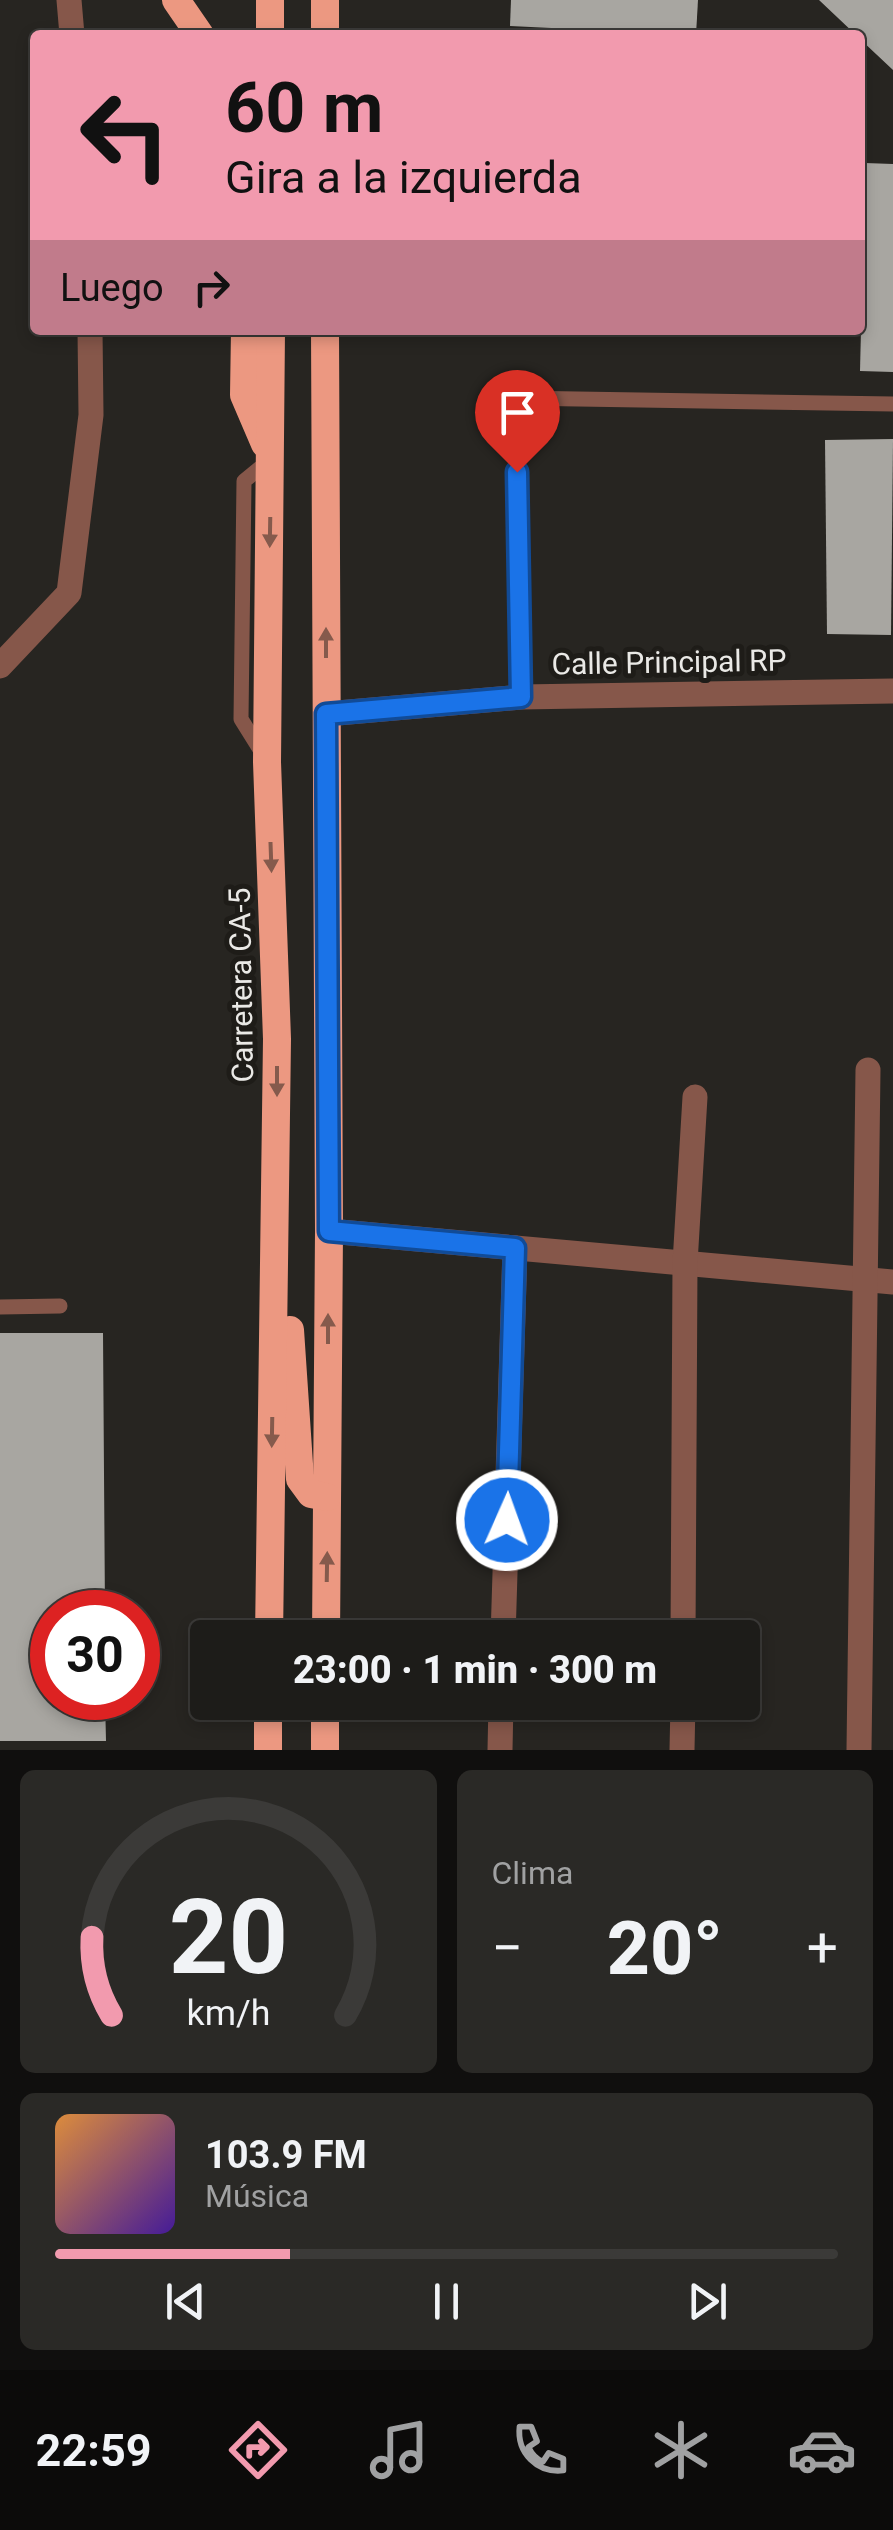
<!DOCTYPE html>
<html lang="es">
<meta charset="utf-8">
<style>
body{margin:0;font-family:Roboto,sans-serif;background:#2a2926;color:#f1f3f6;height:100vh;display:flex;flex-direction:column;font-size:38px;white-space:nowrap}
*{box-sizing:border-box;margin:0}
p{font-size:32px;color:#a0a1a2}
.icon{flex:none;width:55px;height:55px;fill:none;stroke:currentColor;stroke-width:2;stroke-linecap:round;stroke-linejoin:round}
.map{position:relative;height:1750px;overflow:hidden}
.side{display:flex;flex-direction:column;gap:20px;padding:20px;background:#100f0e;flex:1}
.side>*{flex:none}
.banner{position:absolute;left:30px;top:30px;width:835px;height:305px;border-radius:10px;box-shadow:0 5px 15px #0003,0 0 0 2px #3b3a38;background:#f29aae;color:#111;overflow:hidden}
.speed{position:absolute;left:30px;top:1590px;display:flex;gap:20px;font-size:50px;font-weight:700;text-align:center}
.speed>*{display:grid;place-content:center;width:130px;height:130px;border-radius:50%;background:#1d1c19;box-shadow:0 5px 15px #0003,0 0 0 2px #3b3a38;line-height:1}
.speed .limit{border:15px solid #d22;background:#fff;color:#111}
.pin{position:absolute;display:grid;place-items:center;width:85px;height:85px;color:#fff;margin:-102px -42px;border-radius:50% 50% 50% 0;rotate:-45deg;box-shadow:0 0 10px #0007}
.pin .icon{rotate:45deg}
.me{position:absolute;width:110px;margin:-55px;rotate:2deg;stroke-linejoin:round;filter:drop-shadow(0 0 8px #0008)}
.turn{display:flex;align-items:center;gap:35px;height:210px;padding:0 30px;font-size:45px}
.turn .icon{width:130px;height:130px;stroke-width:2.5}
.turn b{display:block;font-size:70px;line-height:85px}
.then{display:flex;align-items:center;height:95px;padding:0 30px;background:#0003;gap:20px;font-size:38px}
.big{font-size:75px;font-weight:800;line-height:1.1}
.side .tile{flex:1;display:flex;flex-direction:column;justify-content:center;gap:15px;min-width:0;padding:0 35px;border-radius:15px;background:#2a2926}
.side .dial{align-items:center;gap:0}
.dial svg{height:260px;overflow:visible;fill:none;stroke:#3b3a38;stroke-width:7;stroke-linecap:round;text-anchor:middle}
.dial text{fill:#f1f3f6;stroke:none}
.song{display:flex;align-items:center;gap:30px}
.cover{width:120px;height:120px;border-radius:15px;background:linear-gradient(135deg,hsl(30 70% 55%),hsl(260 70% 35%))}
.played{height:10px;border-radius:5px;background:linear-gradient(90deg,#f29aae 30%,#3b3a38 30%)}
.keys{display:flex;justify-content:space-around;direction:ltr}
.heat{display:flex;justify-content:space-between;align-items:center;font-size:55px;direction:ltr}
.side .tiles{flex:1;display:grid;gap:20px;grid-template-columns:1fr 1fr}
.tile:last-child{grid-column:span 2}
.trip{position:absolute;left:190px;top:1620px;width:570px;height:100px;border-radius:10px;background:#1d1c19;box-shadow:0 5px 15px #0003,0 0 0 2px #3b3a38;font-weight:800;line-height:100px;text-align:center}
.tab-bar{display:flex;height:160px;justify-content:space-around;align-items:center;background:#0c0b0a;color:#a0a1a2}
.tab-bar .icon{width:70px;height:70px}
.tab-bar .active{color:#f29aae}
.tab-bar b{font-size:45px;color:#f1f3f6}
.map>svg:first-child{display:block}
</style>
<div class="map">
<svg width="893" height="1750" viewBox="0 0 893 1750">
<rect width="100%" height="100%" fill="#272521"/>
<g fill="#a8a6a1">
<path d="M511,0H698L696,35L510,26Z"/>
<path d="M819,0H893V70L860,39V35H856Z"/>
<path d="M865,163L893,164V372L860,371Z"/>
<path d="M893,439L891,635L827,634L825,440Z"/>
<path d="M0,1333H103L105,1612H52V1698H105L106,1741H0Z"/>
</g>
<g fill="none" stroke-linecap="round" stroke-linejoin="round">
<g stroke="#86574a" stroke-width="15">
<path d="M521,697L516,398L893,404"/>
<path d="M264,756L241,719L244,481L271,459"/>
<path d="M0,1307L60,1306"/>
</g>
<g stroke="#86574a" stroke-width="25">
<path d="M69,0L72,35"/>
<path d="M0,666L69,593L91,415L90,330"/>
<path d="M326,714L521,697L893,691"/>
<path d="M329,1231L893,1282"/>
<path d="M503,1638L515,1248"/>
<path d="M683,1638L685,1263L695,1097"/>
<path d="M500,1750L501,1702"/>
<path d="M682,1750L683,1702"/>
<path d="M859,1750L868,1070"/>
</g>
<g stroke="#ec9881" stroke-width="28">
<path d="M176,0L200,35"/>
<path d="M270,0V35"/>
<path d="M325,0V35"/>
<path d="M245,330L244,395L265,444"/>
<path d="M325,330L329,1231L326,1638"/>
<path d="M290,1330L300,1479L311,1494L327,1497"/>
<path d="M269,1638L277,1039L267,762L271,330"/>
<path d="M268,1750V1702"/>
<path d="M325,1750V1702"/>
</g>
</g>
<defs><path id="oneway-solid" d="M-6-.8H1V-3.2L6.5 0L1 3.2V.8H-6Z" transform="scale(2.5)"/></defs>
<g fill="#855a4c">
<use href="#oneway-solid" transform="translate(270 532) rotate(91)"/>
<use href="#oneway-solid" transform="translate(326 643) rotate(-90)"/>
<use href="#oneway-solid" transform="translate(271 857) rotate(88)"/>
<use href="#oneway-solid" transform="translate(277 1081) rotate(90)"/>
<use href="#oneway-solid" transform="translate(328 1329) rotate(-90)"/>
<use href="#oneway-solid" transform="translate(272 1432) rotate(91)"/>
<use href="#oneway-solid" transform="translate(327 1567) rotate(-89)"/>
</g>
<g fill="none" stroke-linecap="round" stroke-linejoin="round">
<defs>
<path id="route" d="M507,1520L515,1248L329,1231L326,714L521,697L517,472"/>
</defs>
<use href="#route" stroke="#114b97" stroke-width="25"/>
<use href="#route" stroke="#1a73e8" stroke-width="18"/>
</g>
<g text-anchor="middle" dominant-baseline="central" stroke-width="10" stroke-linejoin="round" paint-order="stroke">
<g font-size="30" fill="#eae9e6" stroke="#1e1c18">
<text transform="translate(669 662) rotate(-1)">Calle Principal RP</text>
<text transform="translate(241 985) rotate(-91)">Carretera CA-5</text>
</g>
</g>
</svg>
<div class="speed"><div class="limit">30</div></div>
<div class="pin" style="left:517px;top:472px;background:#d93025"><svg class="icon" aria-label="arrive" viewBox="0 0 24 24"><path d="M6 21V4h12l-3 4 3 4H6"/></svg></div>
<svg class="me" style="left:507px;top:1520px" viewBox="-20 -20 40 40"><circle r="17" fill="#1a73e8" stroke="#fff" stroke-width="3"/><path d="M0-11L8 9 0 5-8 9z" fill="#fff"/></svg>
<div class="trip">23:00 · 1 min · 300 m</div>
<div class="banner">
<div class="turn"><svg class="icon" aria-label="left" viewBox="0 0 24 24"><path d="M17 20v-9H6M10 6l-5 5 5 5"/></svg><div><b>60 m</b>Gira a la izquierda</div></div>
<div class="then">Luego<svg class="icon" aria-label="right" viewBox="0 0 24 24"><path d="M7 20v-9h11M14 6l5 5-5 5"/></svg></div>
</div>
</div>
<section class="side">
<div class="tiles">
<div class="tile dial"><svg viewBox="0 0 100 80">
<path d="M14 69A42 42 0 1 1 86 69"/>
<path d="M14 69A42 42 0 0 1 8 45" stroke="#f29aae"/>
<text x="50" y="56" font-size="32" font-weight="700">20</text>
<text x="50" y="72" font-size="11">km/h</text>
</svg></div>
<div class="tile"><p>Clima</p>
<div class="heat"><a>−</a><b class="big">20°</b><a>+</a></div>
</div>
<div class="tile">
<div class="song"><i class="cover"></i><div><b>103.9 FM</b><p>Música</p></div></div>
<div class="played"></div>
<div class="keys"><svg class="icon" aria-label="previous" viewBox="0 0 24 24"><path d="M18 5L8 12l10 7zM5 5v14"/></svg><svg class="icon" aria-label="pause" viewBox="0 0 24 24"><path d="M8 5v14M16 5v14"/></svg><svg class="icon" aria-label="next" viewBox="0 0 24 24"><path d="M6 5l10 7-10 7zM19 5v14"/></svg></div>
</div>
</div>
</section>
<nav class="tab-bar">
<b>22:59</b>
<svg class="icon active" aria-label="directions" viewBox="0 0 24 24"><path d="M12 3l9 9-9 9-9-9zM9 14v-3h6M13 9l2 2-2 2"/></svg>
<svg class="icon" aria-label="music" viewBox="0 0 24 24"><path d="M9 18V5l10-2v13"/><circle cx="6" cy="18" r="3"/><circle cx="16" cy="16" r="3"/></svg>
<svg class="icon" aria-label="phone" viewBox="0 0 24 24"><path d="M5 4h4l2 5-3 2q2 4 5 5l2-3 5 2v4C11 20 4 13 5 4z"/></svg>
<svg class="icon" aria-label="climate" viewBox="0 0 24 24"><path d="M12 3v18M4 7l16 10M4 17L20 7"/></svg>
<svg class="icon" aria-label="car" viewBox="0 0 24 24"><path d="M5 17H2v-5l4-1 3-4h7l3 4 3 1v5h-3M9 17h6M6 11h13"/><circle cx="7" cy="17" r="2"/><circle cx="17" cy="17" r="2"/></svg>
</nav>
